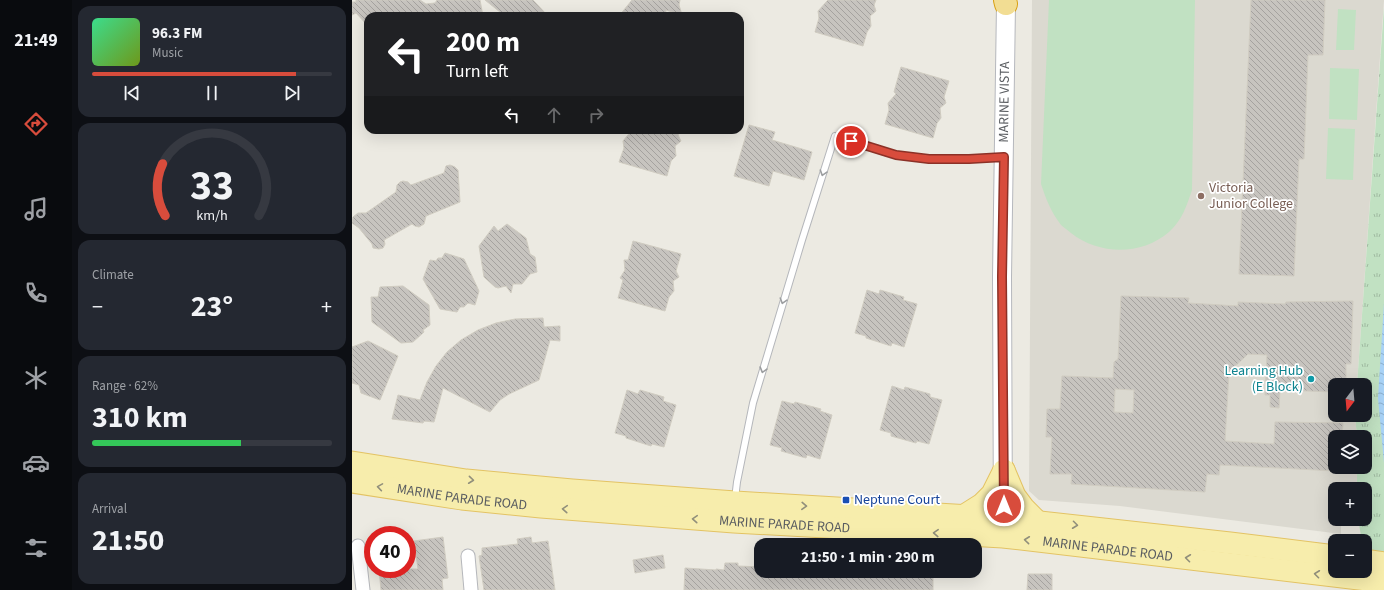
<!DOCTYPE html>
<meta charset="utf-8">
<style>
body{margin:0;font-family:"Source Sans 3",sans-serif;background:#242831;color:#f1f3f6;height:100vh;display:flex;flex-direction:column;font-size:15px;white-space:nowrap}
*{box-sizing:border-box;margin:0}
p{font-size:13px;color:#9ea1a6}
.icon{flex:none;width:22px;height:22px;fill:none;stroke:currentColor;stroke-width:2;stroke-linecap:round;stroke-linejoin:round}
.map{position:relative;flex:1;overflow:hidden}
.side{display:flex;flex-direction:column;gap:6px;padding:6px;background:#0d0f14;width:280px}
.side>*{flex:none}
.hud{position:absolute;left:12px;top:12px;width:380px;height:122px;border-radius:12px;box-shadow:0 4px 16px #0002;background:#202124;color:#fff;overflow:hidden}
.needle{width:26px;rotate:196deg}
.controls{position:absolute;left:976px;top:378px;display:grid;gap:8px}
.controls a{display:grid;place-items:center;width:44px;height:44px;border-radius:8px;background:#171b24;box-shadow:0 4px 16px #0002;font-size:20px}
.speed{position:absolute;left:12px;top:526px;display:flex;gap:8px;font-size:20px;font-weight:700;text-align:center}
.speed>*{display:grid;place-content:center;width:52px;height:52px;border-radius:50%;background:#171b24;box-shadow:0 4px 16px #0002;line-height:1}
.speed .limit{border:6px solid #d22;background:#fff;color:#111}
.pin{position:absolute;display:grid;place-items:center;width:34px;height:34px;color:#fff;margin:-17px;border:2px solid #fff;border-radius:50%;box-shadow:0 1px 4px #0007}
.me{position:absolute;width:44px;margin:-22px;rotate:0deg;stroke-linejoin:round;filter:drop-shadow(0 0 3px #0008)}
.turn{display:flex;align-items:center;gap:14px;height:84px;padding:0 16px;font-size:18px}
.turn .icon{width:52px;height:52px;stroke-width:2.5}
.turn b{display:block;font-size:28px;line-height:34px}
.lanes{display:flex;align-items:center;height:38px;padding:0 16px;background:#0003;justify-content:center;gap:20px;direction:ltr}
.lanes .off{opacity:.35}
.big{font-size:30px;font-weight:700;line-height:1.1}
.side .widget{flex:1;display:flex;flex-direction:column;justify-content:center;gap:6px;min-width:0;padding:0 14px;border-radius:12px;background:#242831}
.side .dial{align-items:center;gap:0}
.dial svg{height:104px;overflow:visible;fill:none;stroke:#363941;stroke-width:7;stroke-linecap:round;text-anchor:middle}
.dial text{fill:#f1f3f6;stroke:none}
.song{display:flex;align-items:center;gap:12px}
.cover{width:48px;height:48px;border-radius:6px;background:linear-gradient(135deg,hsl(150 70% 55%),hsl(80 70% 35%))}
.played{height:4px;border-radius:2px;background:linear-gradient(90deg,#d84c3c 85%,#363941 85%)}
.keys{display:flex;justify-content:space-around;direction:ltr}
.heat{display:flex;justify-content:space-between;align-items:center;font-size:22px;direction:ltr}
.charge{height:6px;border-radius:3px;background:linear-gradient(90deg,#34c759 62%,#363941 0)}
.trip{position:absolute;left:402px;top:538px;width:228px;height:40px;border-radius:12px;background:#171b24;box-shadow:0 4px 16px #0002;font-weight:700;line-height:40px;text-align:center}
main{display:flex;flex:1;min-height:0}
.tab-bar{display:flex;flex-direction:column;width:72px;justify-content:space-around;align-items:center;background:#090b0e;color:#9ea1a6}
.tab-bar .icon{width:28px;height:28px}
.tab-bar .current{color:#d84c3c}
.tab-bar b{font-size:18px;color:#f1f3f6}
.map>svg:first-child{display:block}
</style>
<main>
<nav class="tab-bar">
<b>21:49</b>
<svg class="icon current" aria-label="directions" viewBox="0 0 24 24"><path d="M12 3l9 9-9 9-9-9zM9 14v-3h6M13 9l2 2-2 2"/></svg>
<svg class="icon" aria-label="music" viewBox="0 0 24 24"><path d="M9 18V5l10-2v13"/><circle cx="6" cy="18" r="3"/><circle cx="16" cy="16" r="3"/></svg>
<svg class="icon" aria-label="phone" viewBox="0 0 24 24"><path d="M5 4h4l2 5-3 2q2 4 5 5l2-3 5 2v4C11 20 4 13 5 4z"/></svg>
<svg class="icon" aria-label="climate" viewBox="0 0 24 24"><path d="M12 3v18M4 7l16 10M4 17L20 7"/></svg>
<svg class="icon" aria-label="car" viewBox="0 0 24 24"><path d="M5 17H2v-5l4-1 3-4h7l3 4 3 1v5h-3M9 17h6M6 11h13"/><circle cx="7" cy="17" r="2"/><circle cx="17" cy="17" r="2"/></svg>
<svg class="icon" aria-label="filters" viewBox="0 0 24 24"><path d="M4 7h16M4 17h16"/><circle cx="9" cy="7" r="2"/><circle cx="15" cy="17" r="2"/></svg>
</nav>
<section class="side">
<div class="widget">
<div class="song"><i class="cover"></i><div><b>96.3 FM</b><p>Music</p></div></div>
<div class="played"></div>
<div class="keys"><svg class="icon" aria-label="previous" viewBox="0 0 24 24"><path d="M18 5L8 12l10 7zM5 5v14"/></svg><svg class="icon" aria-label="pause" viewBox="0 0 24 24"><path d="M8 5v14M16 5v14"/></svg><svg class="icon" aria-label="next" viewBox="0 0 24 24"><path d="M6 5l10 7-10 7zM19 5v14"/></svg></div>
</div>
<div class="widget dial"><svg viewBox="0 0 100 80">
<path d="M14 69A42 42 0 1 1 86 69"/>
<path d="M14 69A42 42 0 0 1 12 29" stroke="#d84c3c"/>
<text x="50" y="56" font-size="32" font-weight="700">33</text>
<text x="50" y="72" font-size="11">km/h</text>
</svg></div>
<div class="widget"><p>Climate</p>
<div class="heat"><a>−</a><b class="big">23°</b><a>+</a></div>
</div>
<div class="widget"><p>Range · 62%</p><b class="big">310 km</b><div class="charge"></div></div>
<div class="widget"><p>Arrival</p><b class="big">21:50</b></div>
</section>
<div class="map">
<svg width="1032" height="590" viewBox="0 0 1032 590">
<defs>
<pattern id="grass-tufts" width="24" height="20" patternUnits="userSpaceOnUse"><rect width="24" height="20" fill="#c1e1c2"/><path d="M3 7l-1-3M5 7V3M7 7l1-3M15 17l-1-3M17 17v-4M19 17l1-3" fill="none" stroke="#a0baa1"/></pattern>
<pattern id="water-waves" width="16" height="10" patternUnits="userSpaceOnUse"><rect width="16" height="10" fill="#a8d2f6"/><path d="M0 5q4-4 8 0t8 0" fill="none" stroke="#8caecb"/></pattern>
<pattern id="building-back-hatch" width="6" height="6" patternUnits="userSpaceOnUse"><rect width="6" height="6" fill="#c7c4bf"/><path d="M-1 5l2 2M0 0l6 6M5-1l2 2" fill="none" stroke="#a5a29f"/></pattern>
</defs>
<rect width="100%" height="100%" fill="#eceae2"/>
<path fill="#dbd9d0" d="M680,0H1032L1005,385H983V415H1003L1005,437H983V467H1005V489H983V519H989V534L768,506L687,500L677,491Z"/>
<path fill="url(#grass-tufts)" d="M1032,7V590L1013,554V541H1010L1006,519H1013V489H1005V467H1013V437H1005L1003,415H1013V385H1005Z"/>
<g fill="#c1e1c2">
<path d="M697,0H843L840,190C834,207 831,219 817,232C789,256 747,255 719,233C716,230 712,228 709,225C699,212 694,199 689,184Z"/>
<path d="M986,9L1004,10L1002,50H984Z"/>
<path d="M978,68L1007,69L1005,120L977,119Z"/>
<path d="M976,128L1003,129L1001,180L974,179Z"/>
</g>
<path fill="url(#water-waves)" d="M1032,303V463L1026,398Z"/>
<g fill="url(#building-back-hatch)" stroke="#d0ccc1" fill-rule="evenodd">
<path d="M4,0H68L74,4L83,3L85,0H128L131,16H16V26L4,13L0,15V2H4Z"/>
<path d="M133,0H181L196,16H153Z"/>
<path d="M280,0H328L327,5L330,15L314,10L313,16H267Z"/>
<path d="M476,0H524L522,5L524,11L518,16L519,26L515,32L511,46L463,32L467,18L466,11Z"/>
<path d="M899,0H973L971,55H956L952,159H947L942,276L887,274Z"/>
<path d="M549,67L597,81L592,97L594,103L588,108L589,118L585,123L581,138L533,124L537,110L536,103L544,94L542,92Z"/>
<path d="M397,125L423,132L420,140L460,152L452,180L421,171L417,186L382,176Z"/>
<path d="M280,130H328L326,135L329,141L323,146L324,156L319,161L315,176L267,162L272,148L271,141Z"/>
<path d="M98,165L103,167L106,170L108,202L74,216L72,224L67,227L63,226L60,224L32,240L33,244L31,248L27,249L21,248L20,244L7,228L0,223L1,217L6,213H14L44,192L45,185L48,182L51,181L56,182L59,185L92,173L94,166Z"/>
<path d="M155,224L174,238L178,254L183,257L185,272L178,274L170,284H161L159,293L154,286L146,288L143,287L132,277L127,246L142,226L146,231Z"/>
<path d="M281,241L329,254L324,271L327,277L321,281L322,291L317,297L313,311L266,298L271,280L268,278L273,270L272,260H276Z"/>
<path d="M93,253L112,259L127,291L123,305L116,303L112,307H108L105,312L88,309L71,279L78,260L84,261L86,258H90Z"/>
<path d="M51,286L77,305L78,325L71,330L72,332L61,342L49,343L20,322L19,297H26L28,287Z"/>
<path d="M515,290L527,294L528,290L552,297L551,300L565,304L552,347L540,343L539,346L514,338V336L503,333Z"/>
<path d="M769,296L837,298L836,303L886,306V302L933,304L934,302L1001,301L999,364H994V385H983V392L928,390L927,408L918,407V395H913L915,355L896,354L877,372L873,441L922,444L923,422L991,423L990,437H983V471L868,465L867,475L855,474L853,492L719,484L720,474H698L700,437H694L695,409H708L710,376L761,378L762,362L766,359ZM763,389L782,390L781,413L762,412Z"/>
<path d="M191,318L192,327L208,326V341L198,340L187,380L157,394L148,400L138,412L91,388L82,422L72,421L71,423L40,419L46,395L68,400L75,382L84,366L95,352L109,340L126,330L144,323L163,319Z"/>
<path d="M16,341L46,356L28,400L9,393L7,385L0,383V347Z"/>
<path d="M540,386L552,390L553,387L578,394V397L590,400L577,444L565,441L564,443L539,436V433L528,430Z"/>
<path d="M275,390L286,394L288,390L312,397L311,401L324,405L312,447L300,444L299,446L274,438V436L263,433Z"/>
<path d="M430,401L442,404L443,402L469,409L468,411L480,415L468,459L455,455L454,458L429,451L430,448L418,445Z"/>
<path d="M91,537L96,578L90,579L91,590H29L27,569H66L62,541Z"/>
<path d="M179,537L180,543L196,541L203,590H132L127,556L130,555V548L166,544L165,539Z"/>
<path d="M311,555L313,568L283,573L281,560Z"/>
<path d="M373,563H386V566L409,567V571L443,575V577H475V571H524V574L581,576V590H332L333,568L364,570V569L372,570Z"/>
<path d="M676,574H700V590H675Z"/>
</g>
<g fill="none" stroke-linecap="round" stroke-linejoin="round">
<defs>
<path id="lane" d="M383,499L385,482L401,403L450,240L483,136C503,142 525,151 545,155C580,161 616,160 650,157"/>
<g id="street">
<path d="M6,546L11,590"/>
<path d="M116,556L119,590"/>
</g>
<g id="secondary">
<path id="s1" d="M651,531L650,277L654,4"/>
</g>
<g id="primary">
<path d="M0,462L114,480L220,490L383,502L652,518L878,543L983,556"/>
<path d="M652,470L663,496L672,508L685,521"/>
<path id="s2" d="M0,482L110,499L189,507L382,522L651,537L1032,582"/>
<path d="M611,516L630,504L640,494L652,470"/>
<path d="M1013,560L1032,563"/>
</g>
<path id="highway" d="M653,0L654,4"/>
</defs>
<use href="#lane" stroke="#b5b7bb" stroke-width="8"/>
<use href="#street" stroke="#b5b7bb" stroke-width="15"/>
<use href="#secondary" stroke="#b6b8bd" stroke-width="20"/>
<use href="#primary" stroke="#e3c364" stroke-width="23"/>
<use href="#highway" stroke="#d9a115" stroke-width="24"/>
<use href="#lane" stroke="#fff" stroke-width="6"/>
<use href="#street" stroke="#fff" stroke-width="13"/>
<use href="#secondary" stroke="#fff" stroke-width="18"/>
<use href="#primary" stroke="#f7edac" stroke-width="21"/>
<use href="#highway" stroke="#f2dd93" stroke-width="22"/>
</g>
<defs><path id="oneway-chevron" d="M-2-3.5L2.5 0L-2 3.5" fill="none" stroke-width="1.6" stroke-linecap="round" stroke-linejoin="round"/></defs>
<g stroke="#9c9ea0">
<use href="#oneway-chevron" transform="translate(471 173) rotate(108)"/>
<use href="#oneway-chevron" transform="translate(431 301) rotate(107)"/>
<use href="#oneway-chevron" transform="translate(411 370) rotate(106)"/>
</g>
<g stroke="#918f7b">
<use href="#oneway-chevron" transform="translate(119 480) rotate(6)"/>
<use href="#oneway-chevron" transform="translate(28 487) rotate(-171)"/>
<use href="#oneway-chevron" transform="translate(452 506) rotate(3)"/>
<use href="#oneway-chevron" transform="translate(213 509) rotate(-176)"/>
<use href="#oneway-chevron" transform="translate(343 519) rotate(-176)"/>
<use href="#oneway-chevron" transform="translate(723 525) rotate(7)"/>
<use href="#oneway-chevron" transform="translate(584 533) rotate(-177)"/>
<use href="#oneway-chevron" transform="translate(675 540) rotate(-174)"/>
<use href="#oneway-chevron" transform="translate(836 558) rotate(-173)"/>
<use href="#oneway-chevron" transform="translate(965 574) rotate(-173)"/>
</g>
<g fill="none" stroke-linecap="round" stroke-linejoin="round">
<defs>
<path id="route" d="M499,141L544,155L577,159H617L652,157L650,277L652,506"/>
</defs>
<use href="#route" stroke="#8c3127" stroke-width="10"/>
<use href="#route" stroke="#d84c3c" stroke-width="7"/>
</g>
<circle fill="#8d6e63" stroke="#fff" stroke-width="1.5" cx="849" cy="196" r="4"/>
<circle fill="#0f9aa8" stroke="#fff" stroke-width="1.5" cx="959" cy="379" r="4"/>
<rect fill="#1a4fb4" stroke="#fff" stroke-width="1.5" x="490" y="496" width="8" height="8" rx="2"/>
<g text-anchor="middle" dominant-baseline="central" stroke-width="3.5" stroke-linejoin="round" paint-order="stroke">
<g font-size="14" fill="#5a5d61" stroke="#fff">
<text stroke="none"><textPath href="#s1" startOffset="429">MARINE VISTA</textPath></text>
<text stroke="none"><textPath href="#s2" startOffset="111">MARINE PARADE ROAD</textPath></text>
<text stroke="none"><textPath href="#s2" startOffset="435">MARINE PARADE ROAD</textPath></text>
<text stroke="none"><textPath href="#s2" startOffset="759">MARINE PARADE ROAD</textPath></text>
</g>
<g font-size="14" fill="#785e54" stroke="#fff" text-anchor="start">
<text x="857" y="188">Victoria<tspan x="857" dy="16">Junior College</tspan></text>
</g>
<g font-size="14" fill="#0d838f" stroke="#fff" text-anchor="end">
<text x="951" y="371">Learning Hub<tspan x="951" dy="16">(E Block)</tspan></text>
</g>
<g font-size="14" fill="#164399" stroke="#fff" text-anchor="start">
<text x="502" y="500">Neptune Court</text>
</g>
</g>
</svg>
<div class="controls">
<a><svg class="needle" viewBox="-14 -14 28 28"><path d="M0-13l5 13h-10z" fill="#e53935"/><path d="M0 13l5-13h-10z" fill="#9ea1a6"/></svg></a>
<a><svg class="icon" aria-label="layers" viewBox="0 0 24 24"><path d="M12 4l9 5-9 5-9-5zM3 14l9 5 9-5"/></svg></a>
<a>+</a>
<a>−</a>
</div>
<div class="speed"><div class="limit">40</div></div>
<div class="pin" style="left:499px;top:141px;background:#d93025"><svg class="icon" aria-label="arrive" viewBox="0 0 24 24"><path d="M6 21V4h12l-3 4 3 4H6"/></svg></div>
<svg class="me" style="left:652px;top:506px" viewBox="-20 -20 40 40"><circle r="17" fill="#d84c3c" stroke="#fff" stroke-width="3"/><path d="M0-11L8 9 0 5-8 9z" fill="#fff"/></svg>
<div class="trip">21:50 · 1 min · 290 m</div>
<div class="hud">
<div class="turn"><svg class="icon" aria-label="left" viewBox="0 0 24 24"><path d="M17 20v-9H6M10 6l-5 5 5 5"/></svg><div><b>200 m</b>Turn left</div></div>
<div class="lanes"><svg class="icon" aria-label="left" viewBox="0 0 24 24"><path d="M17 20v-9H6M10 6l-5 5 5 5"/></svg><svg class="icon off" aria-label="ahead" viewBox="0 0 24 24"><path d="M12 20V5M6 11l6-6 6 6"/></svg><svg class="icon off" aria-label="right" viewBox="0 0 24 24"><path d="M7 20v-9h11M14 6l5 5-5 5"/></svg></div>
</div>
</div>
</main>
